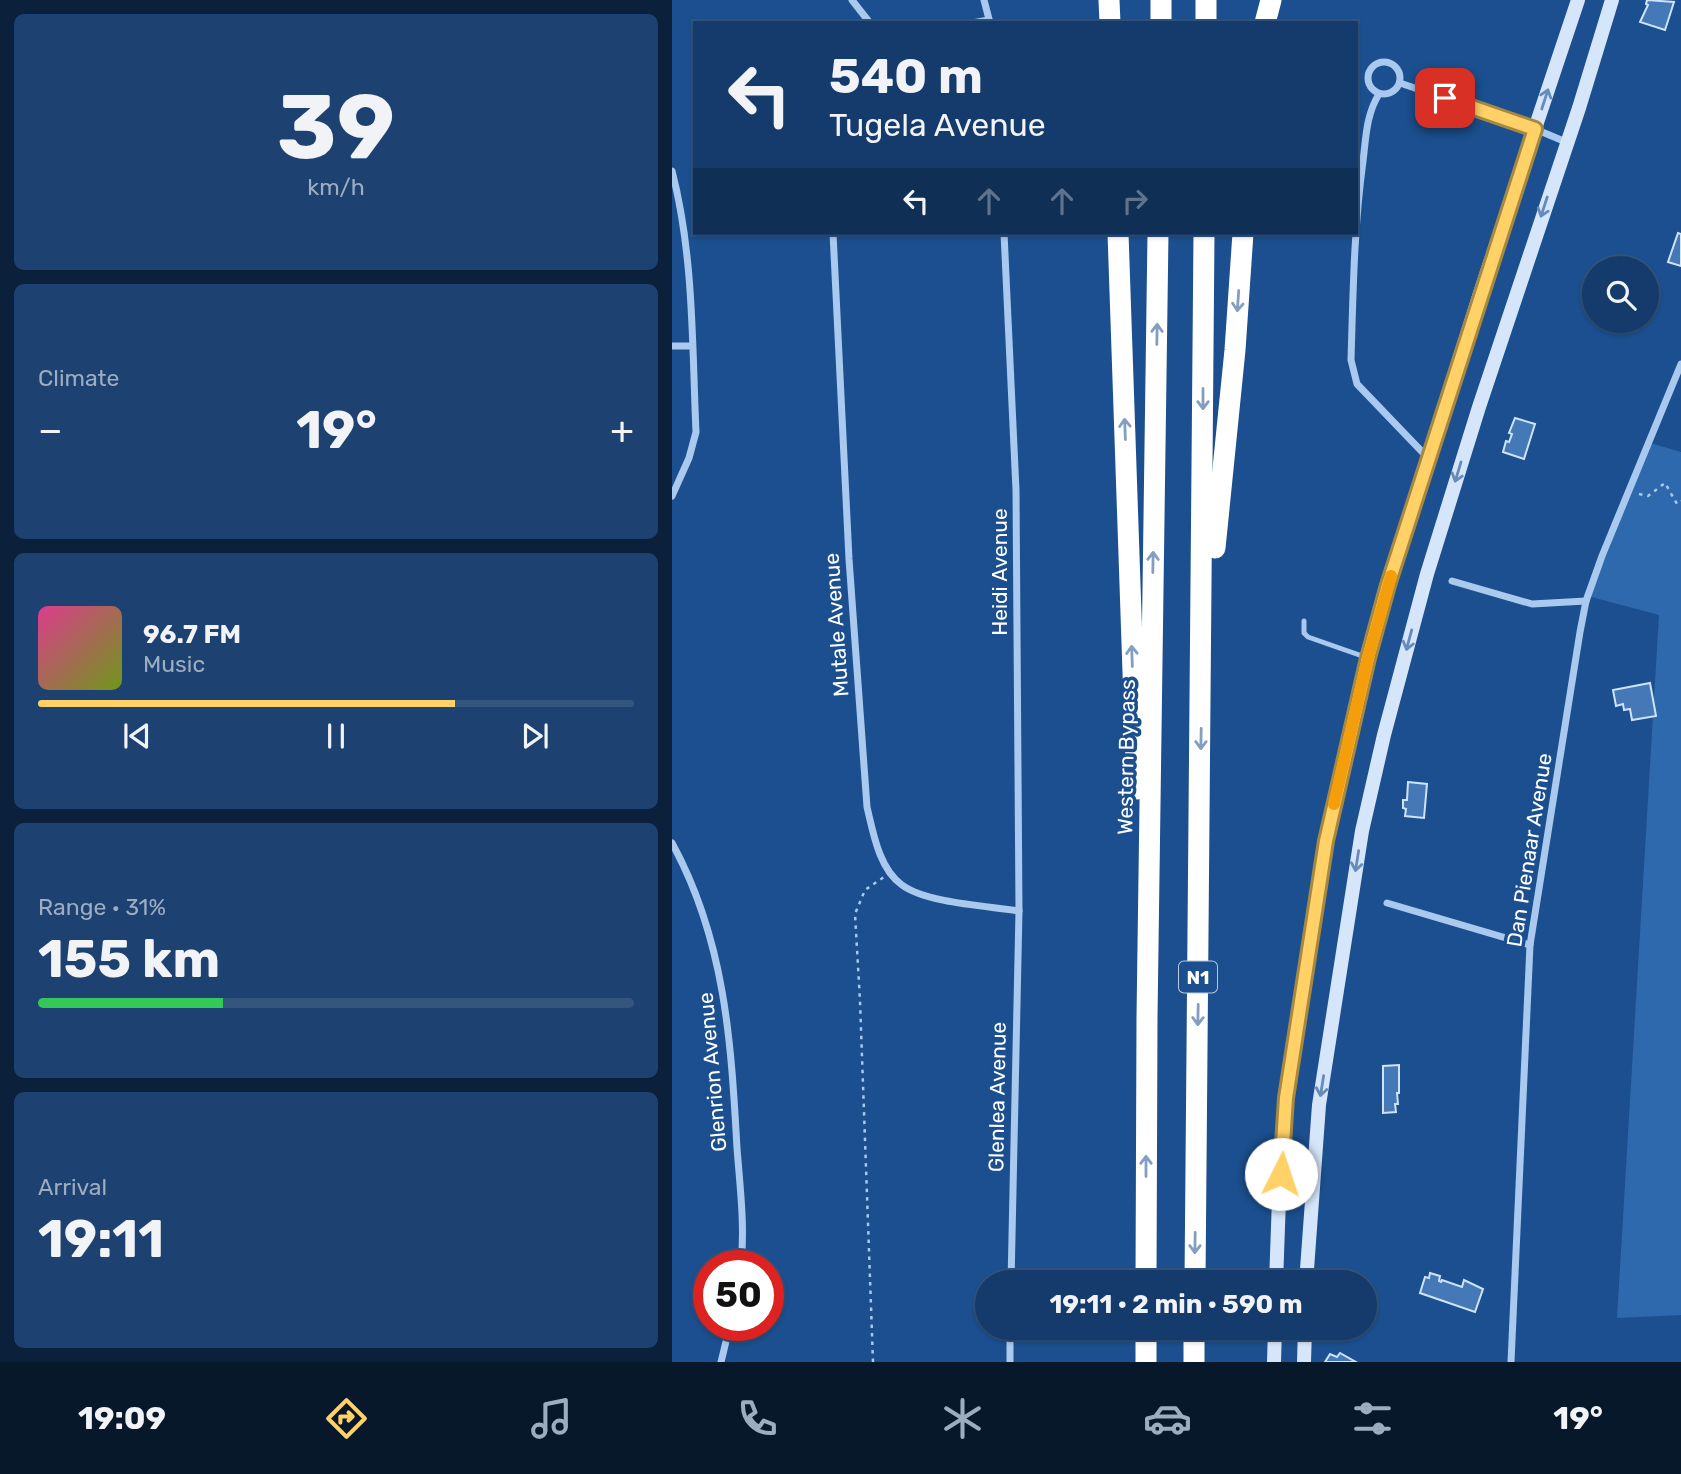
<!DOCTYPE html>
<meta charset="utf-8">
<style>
body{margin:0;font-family:Rubik,sans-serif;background:#1d4271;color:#f1f3f6;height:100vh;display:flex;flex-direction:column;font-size:26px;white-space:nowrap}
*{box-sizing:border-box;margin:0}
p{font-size:23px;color:#9dadc1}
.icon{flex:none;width:38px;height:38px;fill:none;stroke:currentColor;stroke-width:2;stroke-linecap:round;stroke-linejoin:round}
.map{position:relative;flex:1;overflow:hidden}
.sheet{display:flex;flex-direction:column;gap:14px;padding:14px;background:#0b203b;width:672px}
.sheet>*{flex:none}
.guide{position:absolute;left:21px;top:21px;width:665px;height:214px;border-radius:0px;box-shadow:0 2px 5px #0004,0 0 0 2px #33557e;background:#143b6b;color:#f1f3f6;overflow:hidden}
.controls{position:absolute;left:910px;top:256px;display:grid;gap:14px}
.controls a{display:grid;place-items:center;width:77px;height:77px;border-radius:50%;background:#143b6b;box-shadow:0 2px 5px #0004,0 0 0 2px #33557e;font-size:35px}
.speed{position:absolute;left:21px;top:1250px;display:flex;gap:14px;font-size:35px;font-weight:700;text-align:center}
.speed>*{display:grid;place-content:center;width:91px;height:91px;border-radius:50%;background:#143b6b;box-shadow:0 2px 5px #0004,0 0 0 2px #33557e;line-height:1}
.speed .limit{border:10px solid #d22;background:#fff;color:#111}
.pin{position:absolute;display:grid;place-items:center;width:60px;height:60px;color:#fff;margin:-30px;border-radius:14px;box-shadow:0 4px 10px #0006}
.me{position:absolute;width:77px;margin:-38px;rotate:4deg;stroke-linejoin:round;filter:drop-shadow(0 0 5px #0008)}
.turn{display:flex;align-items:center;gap:24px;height:147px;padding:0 21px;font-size:32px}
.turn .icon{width:91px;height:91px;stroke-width:2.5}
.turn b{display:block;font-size:49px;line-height:60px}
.lanes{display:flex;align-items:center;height:66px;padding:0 21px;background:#0003;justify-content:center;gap:35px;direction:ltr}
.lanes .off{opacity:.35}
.big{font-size:52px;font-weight:700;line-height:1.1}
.sheet .widget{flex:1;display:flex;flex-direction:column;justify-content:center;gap:10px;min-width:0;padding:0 24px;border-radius:10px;background:#1d4271}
.sheet .dial{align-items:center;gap:0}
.dial b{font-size:91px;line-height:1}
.song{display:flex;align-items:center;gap:21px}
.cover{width:84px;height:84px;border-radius:10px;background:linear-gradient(135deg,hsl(330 70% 55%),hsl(80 70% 35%))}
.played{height:7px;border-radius:4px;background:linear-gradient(90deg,#ffd166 70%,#33557e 70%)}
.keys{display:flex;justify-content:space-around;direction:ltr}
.heat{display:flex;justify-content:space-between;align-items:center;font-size:38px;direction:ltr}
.charge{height:10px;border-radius:5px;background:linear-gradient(90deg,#34c759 31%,#33557e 0)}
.trip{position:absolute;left:303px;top:1270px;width:402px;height:70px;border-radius:35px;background:#143b6b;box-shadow:0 2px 5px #0004,0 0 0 2px #33557e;font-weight:700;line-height:70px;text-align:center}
.menu{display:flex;height:112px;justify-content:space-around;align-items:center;background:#08182b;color:#9dadc1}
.menu .icon{width:49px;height:49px}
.menu .on{color:#ffd166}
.menu b{font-size:32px;color:#f1f3f6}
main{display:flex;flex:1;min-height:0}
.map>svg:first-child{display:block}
</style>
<main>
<section class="sheet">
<div class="widget dial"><b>39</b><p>km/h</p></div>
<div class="widget"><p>Climate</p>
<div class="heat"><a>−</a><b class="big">19°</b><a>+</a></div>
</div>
<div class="widget">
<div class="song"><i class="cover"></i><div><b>96.7 FM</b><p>Music</p></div></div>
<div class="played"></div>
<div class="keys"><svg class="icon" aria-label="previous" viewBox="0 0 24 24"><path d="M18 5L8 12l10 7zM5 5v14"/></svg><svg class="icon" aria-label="pause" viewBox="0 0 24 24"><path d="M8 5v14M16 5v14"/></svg><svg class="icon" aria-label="next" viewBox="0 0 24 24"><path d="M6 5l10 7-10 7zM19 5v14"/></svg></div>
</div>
<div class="widget"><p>Range · 31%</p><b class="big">155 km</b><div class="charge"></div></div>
<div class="widget"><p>Arrival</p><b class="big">19:11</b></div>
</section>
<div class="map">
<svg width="1009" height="1362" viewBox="0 0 1009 1362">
<rect width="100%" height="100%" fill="#1b4f8f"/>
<path fill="#2e69ad" d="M975,442L1009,452V1315L945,1318L987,615L912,595Z"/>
<g fill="#4478b7" stroke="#cfe3fa" stroke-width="2">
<path d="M975,0L1002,2L993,30L968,22L976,5L974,4Z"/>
<path d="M1006,233L1009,234V266L996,262Z"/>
<path d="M843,418L863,424L852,459L831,452L834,441L837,442L840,434L837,433Z"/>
<path d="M978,683L984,716L960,720L958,709L952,710L951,704L944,706L941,690Z"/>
<path d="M736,782L755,784L752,818L733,816L734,809L731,808V800H735Z"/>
<path d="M727,1065V1093H725L726,1104H723L724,1112L711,1113V1066Z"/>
<path d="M758,1273L768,1276L767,1281L769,1282L770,1280L790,1287L792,1280L811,1289L803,1312L748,1293L753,1277L757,1278Z"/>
<path d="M668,1353L684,1362H653L658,1354L665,1357Z"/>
</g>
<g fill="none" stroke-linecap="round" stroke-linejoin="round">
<g stroke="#a9c9ee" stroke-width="2.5" stroke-dasharray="3.5 5" stroke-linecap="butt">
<path d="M967,494L976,496L993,483L1005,504L1009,501"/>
<path d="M201,1362L188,1001L183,914L193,890L212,877"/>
</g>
<path stroke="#a9c9ee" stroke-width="5" d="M632,621V633L636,637L696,658"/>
<g stroke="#a9c9ee" stroke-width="7">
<path d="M180,0L198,23"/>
<path d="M312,0L318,23"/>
<path d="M300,23L317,20"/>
<circle cx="712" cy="78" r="16"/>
<path d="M728,83L863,129L894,142"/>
<path d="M707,94C694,115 694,138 691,161C682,227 681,294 679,360L685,384L756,458"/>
<path d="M0,171C22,256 20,345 24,432L17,458L0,496"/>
<path d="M161,233L177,559L195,807C201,832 207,869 230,885C254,903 316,906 347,911"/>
<path d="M332,233L344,490L347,911L339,1283"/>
<path d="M0,346H20"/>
<path d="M780,581L860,604L914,601"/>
<path d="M0,843C53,940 59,1041 65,1148C68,1187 73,1226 69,1265"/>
<path d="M715,903L858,945"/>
<path d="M49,1362L58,1325"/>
<path d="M338,1362V1328"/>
<path d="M839,1362L858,945L908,632L914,601L930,556L1009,364"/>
</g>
<g stroke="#d6e6fa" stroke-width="14">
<path d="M604,1283L607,1199L614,1098L654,841L696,658L716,585L811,284L906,0"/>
<path d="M634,1283L647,1105L690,831L712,735L755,574L807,407L907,108L940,0"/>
<path d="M602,1362L603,1328"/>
<path d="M632,1362L633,1328"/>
</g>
<g stroke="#fff" stroke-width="21">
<path d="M437,0L438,23"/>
<path d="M489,23V0"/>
<path d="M534,23V0"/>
<path d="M593,23L599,0"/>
<path d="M446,233L465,789"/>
<path d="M543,548L563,350L571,233"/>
<path d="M474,1283L475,1018L486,233"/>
<path d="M523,1283L532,233"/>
<path d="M474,1362V1328"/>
<path d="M522,1362V1328"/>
</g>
</g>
<defs><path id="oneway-shaft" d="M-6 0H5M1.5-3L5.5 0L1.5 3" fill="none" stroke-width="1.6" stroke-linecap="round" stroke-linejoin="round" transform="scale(1.75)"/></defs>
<g stroke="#668bba">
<use href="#oneway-shaft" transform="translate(873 99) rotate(-72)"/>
<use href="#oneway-shaft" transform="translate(872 207) rotate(108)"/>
<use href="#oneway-shaft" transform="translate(786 472) rotate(107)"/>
<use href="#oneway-shaft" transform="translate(737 640) rotate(105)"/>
<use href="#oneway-shaft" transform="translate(685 861) rotate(99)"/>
<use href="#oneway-shaft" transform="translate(650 1086) rotate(99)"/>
</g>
<g stroke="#829ec1">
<use href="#oneway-shaft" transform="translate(566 301) rotate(94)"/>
<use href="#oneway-shaft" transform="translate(485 334) rotate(-89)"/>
<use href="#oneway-shaft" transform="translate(531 399) rotate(90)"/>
<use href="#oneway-shaft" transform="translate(453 429) rotate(-92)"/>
<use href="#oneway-shaft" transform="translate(481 562) rotate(-89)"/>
<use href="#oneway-shaft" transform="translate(460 656) rotate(-92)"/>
<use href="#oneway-shaft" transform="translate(529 739) rotate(91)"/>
<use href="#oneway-shaft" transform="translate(526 1015) rotate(91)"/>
<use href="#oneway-shaft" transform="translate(474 1166) rotate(-90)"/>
<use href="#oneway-shaft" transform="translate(523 1243) rotate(91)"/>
</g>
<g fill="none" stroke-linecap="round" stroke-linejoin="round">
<defs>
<path id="route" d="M609,1174L614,1098L654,841L696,658L716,585L863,129L773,98"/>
</defs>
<use href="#route" stroke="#a68842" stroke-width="18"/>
<use href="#route" stroke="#ffd166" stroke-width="12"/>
<path stroke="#f59e0b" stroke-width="12" d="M662,804L696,658L719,576"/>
</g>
<g text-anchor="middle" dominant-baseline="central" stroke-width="7" stroke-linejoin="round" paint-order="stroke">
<rect fill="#1b4f8f" stroke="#bbcadd" stroke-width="2" x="507" y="961.5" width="38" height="31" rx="5"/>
<g font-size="19" font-weight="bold" fill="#fff">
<text x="526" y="977">N1</text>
</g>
<g font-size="21" fill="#fff" stroke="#1b4f8f">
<text transform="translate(327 572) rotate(-90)">Heidi Avenue</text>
<text transform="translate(164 625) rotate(-94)">Mutale Avenue</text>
<text transform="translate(454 757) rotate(-89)">Western Bypass</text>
<text transform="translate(857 850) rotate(-81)">Dan Pienaar Avenue</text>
<text transform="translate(40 1072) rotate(-95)">Glenrion Avenue</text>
<text transform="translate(325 1097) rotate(-89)">Glenlea Avenue</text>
</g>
</g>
</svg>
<div class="controls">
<a><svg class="icon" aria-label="search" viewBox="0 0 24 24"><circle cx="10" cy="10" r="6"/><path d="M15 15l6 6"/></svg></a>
</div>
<div class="speed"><div class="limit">50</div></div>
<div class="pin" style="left:773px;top:98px;background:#d93025"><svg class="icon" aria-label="arrive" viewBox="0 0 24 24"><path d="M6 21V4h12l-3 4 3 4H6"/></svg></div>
<svg class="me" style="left:609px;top:1174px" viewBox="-20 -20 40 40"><circle r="19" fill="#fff"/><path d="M0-13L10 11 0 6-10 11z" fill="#ffd166"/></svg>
<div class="trip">19:11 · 2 min · 590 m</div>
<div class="guide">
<div class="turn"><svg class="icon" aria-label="left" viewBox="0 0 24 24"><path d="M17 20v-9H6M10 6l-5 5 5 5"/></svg><div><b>540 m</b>Tugela Avenue</div></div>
<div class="lanes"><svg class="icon" aria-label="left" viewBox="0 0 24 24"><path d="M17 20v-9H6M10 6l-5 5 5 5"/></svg><svg class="icon off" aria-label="ahead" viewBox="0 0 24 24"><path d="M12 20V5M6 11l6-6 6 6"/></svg><svg class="icon off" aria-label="ahead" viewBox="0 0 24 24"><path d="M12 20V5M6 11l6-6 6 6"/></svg><svg class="icon off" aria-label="right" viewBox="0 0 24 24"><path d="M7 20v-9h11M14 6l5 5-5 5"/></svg></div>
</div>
</div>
</main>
<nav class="menu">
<b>19:09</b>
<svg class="icon on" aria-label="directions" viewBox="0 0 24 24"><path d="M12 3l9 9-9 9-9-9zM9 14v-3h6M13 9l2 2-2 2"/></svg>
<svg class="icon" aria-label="music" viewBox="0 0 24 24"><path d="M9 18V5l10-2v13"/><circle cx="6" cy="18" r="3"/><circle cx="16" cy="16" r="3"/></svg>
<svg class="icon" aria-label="phone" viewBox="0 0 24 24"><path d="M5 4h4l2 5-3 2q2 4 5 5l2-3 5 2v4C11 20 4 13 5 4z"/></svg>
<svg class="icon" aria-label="climate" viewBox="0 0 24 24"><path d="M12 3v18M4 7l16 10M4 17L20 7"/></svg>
<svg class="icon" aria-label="car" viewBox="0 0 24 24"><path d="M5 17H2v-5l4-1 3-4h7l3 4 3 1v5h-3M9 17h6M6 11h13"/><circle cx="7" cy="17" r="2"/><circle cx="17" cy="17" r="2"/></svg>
<svg class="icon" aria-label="filters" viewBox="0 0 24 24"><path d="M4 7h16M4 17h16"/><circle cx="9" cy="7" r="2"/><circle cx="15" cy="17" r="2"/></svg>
<b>19°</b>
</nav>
